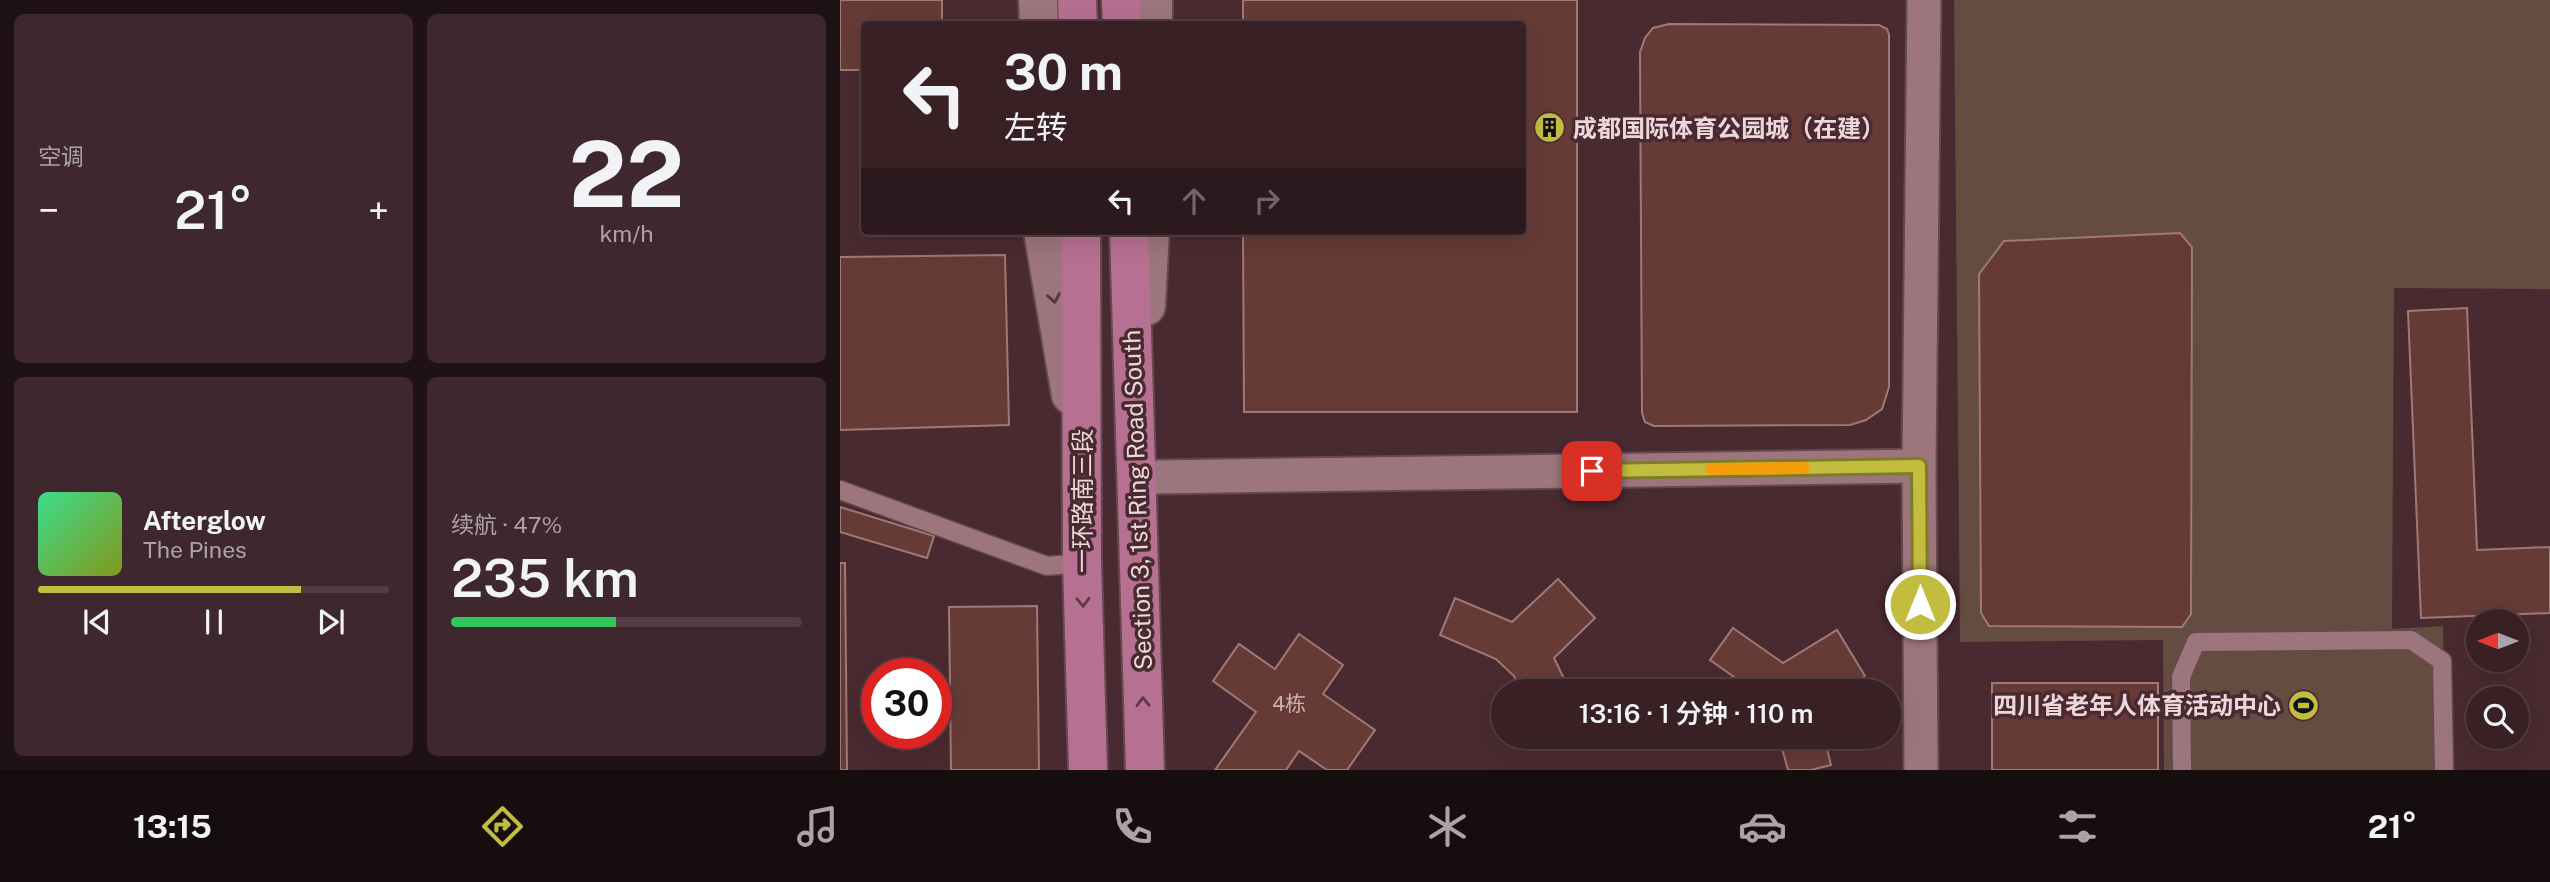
<!DOCTYPE html>
<html lang="zh">
<meta charset="utf-8">
<style>
body{margin:0;font-family:"Public Sans","Noto Sans SC",sans-serif;background:#3f282d;color:#f1f3f6;height:100vh;display:flex;flex-direction:column;font-size:26px;white-space:nowrap}
*{box-sizing:border-box;margin:0}
p{font-size:23px;color:#aba3a7}
.icon{flex:none;width:38px;height:38px;fill:none;stroke:currentColor;stroke-width:2;stroke-linecap:round;stroke-linejoin:round}
.map{position:relative;flex:1;overflow:hidden}
.details{display:flex;flex-direction:column;gap:14px;padding:14px;background:#1f1214;width:840px}
.details>*{flex:none}
.guide{position:absolute;left:21px;top:21px;width:665px;height:214px;border-radius:7px;box-shadow:0 7px 28px #0002,0 0 0 2px #523e42;background:#382025;color:#f1f3f6;overflow:hidden}
.needle{width:46px;rotate:270deg}
.controls{position:absolute;left:1626px;top:609px;display:grid;gap:14px}
.controls a{display:grid;place-items:center;width:63px;height:63px;border-radius:50%;background:#382025;box-shadow:0 7px 28px #0002,0 0 0 2px #523e42;font-size:35px}
.speed{position:absolute;left:21px;top:658px;display:flex;gap:14px;font-size:35px;font-weight:700;text-align:center}
.speed>*{display:grid;place-content:center;width:91px;height:91px;border-radius:50%;background:#382025;box-shadow:0 7px 28px #0002,0 0 0 2px #523e42;line-height:1}
.speed .limit{border:10px solid #d22;background:#fff;color:#111}
.pin{position:absolute;display:grid;place-items:center;width:60px;height:60px;color:#fff;margin:-30px;border-radius:14px;box-shadow:0 4px 10px #0006}
.me{position:absolute;width:77px;margin:-38px;rotate:0deg;stroke-linejoin:round;filter:drop-shadow(0 0 5px #0008)}
.turn{display:flex;align-items:center;gap:24px;height:147px;padding:0 28px;font-size:32px}
.turn .icon{width:91px;height:91px;stroke-width:2.5}
.turn b{display:block;font-size:49px;line-height:60px}
.lanes{display:flex;align-items:center;height:66px;padding:0 28px;background:#0003;justify-content:center;gap:35px;direction:ltr}
.lanes .off{opacity:.35}
.big{font-size:52px;font-weight:600;line-height:1.1}
.details .tile{flex:1;display:flex;flex-direction:column;justify-content:center;gap:10px;min-width:0;padding:0 24px;border-radius:10px;background:#3f282d}
.details .dial{align-items:center;gap:0}
.dial b{font-size:91px;line-height:1}
.song{display:flex;align-items:center;gap:21px}
.cover{width:84px;height:84px;border-radius:10px;background:linear-gradient(135deg,hsl(150 70% 55%),hsl(70 70% 35%))}
.played{height:7px;border-radius:4px;background:linear-gradient(90deg,#c2bd3f 75%,#523e42 75%)}
.keys{display:flex;justify-content:space-around;direction:ltr}
.heat{display:flex;justify-content:space-between;align-items:center;font-size:38px;direction:ltr}
.charge{height:10px;border-radius:5px;background:linear-gradient(90deg,#34c759 47%,#523e42 0)}
.details .tiles{flex:1;display:grid;gap:14px;grid-template-columns:repeat(2,1fr)}
.trip{position:absolute;left:651px;top:679px;width:410px;height:70px;border-radius:35px;background:#382025;box-shadow:0 7px 28px #0002,0 0 0 2px #523e42;font-weight:600;line-height:70px;text-align:center}
.dock{display:flex;height:112px;justify-content:space-around;align-items:center;background:#160d0f;color:#aba3a7}
.dock .icon{width:49px;height:49px}
.dock .current{color:#c2bd3f}
.dock b{font-size:32px;color:#f1f3f6}
main{display:flex;flex:1;min-height:0}
.map>svg:first-child{display:block}
</style>
<main>
<section class="details">
<div class="tiles">
<div class="tile"><p>空调</p>
<div class="heat"><a>−</a><b class="big">21°</b><a>+</a></div>
</div>
<div class="tile dial"><b>22</b><p>km/h</p></div>
<div class="tile">
<div class="song"><i class="cover"></i><div><b>Afterglow</b><p>The Pines</p></div></div>
<div class="played"></div>
<div class="keys"><svg class="icon" aria-label="previous" viewBox="0 0 24 24"><path d="M18 5L8 12l10 7zM5 5v14"/></svg><svg class="icon" aria-label="pause" viewBox="0 0 24 24"><path d="M8 5v14M16 5v14"/></svg><svg class="icon" aria-label="next" viewBox="0 0 24 24"><path d="M6 5l10 7-10 7zM19 5v14"/></svg></div>
</div>
<div class="tile"><p>续航 · 47%</p><b class="big">235 km</b><div class="charge"></div></div>
</div>
</section>
<div class="map">
<svg width="1710" height="770" viewBox="0 0 1710 770">
<rect width="100%" height="100%" fill="#4a2a31"/>
<path fill="#654c40" d="M1114,0H1710V289L1554,288L1552,629L1603,626L1606,770H1324L1323,640L1120,642Z"/>
<g fill="#663b36" stroke="#9f7974" stroke-width="2">
<path d="M0,0H102V24H24V70H0Z"/>
<path d="M403,0H737V412H404L403,231H682V24H403Z"/>
<path d="M829,24L1039,25L1047,29L1049,35V387L1042,409L1026,420L1010,425L814,426L805,422L802,413L800,52L805,38L813,28Z"/>
<path d="M1340,233L1352,247L1351,614L1342,627L1149,626L1141,613L1139,274L1164,241Z"/>
<path d="M165,255L169,425L0,430V257Z"/>
<path d="M1627,308L1637,550L1710,547V613L1581,618L1568,311Z"/>
<path d="M0,507L94,536L87,558L0,532Z"/>
<path d="M0,563H5L7,770H0Z"/>
<path d="M718,579L755,618L714,658L730,691H682L674,676L656,659L600,635L615,598L672,622Z"/>
<path d="M197,606L199,770H111L109,607Z"/>
<path d="M893,628L943,663L997,630L1025,676L1001,691H914L870,660Z"/>
<path d="M459,634L503,665L483,694L535,730L507,770H487L459,751L446,770H375L416,712L373,681L399,644L435,669Z"/>
<rect x="1152" y="683" width="166" height="87"/>
<path d="M939,737H984L991,765L971,770H948Z"/>
</g>
<g fill="none" stroke-linecap="round" stroke-linejoin="round">
<defs>
<g id="service">
<path d="M0,490L207,566L242,563"/>
<path d="M1342,770L1341,677L1356,642L1571,640L1602,661L1604,770"/>
</g>
<g id="minor">
<path d="M316,477L1079,466"/>
<path d="M1081,770L1079,466L1084,0"/>
</g>
<g id="secondary">
<path d="M198,0L199,24"/>
<path d="M313,0V24"/>
<path d="M203,231L231,395"/>
<path d="M306,306L310,231"/>
</g>
<g id="primary">
<path d="M237,0L238,24"/>
<path d="M281,0L282,24"/>
<path d="M241,231L242,563L248,770"/>
<path d="M289,231L305,770"/>
</g>
</defs>
<use href="#service" stroke="#64494f" stroke-width="21"/>
<use href="#minor" stroke="#64494f" stroke-width="37"/>
<use href="#secondary" stroke="#64494f" stroke-width="42"/>
<use href="#primary" stroke="#64494f" stroke-width="42"/>
<use href="#service" stroke="#9c767c" stroke-width="18"/>
<use href="#minor" stroke="#9c767c" stroke-width="33"/>
<use href="#secondary" stroke="#9c767c" stroke-width="38"/>
<use href="#primary" stroke="#b67091" stroke-width="38"/>
</g>
<defs><path id="oneway-chevron" d="M-2-3.5L2.5 0L-2 3.5" fill="none" stroke-width="1.6" stroke-linecap="round" stroke-linejoin="round" transform="scale(1.75)"/></defs>
<use stroke="#56353c" href="#oneway-chevron" transform="translate(214 298) rotate(80)"/>
<g stroke="#603844">
<use href="#oneway-chevron" transform="translate(243 602) rotate(88)"/>
<use href="#oneway-chevron" transform="translate(303 702) rotate(-91)"/>
</g>
<g fill="none" stroke-linecap="round" stroke-linejoin="round">
<defs>
<path id="route" d="M752,471L1079,466L1080,604"/>
</defs>
<use href="#route" stroke="#7e7b29" stroke-width="18"/>
<use href="#route" stroke="#c2bd3f" stroke-width="12"/>
<path stroke="#f59e0b" stroke-width="12" d="M871,469L964,468"/>
</g>
<defs>
<symbol id="building-disc" viewBox="-11 -11 22 22"><circle r="9.5" fill="#c2bd3f" stroke="#4a2a31"/><path d="M-4-6H4V6H1V3H-1V6H-4ZM-2.5-4.3h1.7v1.8h-1.7ZM.8-4.3h1.7v1.8H.8ZM-2.5-1h1.7V.8h-1.7ZM.8-1h1.7V.8H.8Z" fill="#111"/></symbol>
<symbol id="stadium-disc" viewBox="-11 -11 22 22"><circle r="9.5" fill="#c2bd3f" stroke="#4a2a31"/><path d="M0-5a6.5 5 0 1 0 0 10a6.5 5 0 1 0 0-10ZM-3.5-1.8h7v3.6h-7Z" fill="#111"/></symbol>
</defs>
<g fill-rule="evenodd">
<use href="#building-disc" x="692" y="110" width="35" height="35"/>
<use href="#stadium-disc" x="1446" y="688" width="35" height="35"/>
</g>
<g text-anchor="middle" dominant-baseline="central" stroke-width="7" stroke-linejoin="round" paint-order="stroke">
<g font-size="21" fill="#cbb0b1">
<text x="449" y="703">4栋</text>
</g>
<g font-size="24" font-weight="bold" fill="#edd7da" stroke="#4a2a31" text-anchor="start">
<text x="733" y="128">成都国际体育公园城（在建）</text>
<text x="1441" y="705" text-anchor="end">四川省老年人体育活动中心</text>
</g>
<g font-size="24" fill="#edd7da" stroke="#4a2a31">
<text transform="translate(297 500) rotate(-92)">Section 3, 1st Ring Road South</text>
<text transform="translate(242 501) rotate(-90)">一环路南三段</text>
</g>
</g>
</svg>
<div class="controls">
<a><svg class="needle" viewBox="-14 -14 28 28"><path d="M0-13l5 13h-10z" fill="#e53935"/><path d="M0 13l5-13h-10z" fill="#aba3a7"/></svg></a>
<a><svg class="icon" aria-label="search" viewBox="0 0 24 24"><circle cx="10" cy="10" r="6"/><path d="M15 15l6 6"/></svg></a>
</div>
<div class="speed"><div class="limit">30</div></div>
<div class="pin" style="left:752px;top:471px;background:#d93025"><svg class="icon" aria-label="arrive" viewBox="0 0 24 24"><path d="M6 21V4h12l-3 4 3 4H6"/></svg></div>
<svg class="me" style="left:1080px;top:604px" viewBox="-20 -20 40 40"><circle r="17" fill="#c2bd3f" stroke="#fff" stroke-width="3"/><path d="M0-11L8 9 0 5-8 9z" fill="#fff"/></svg>
<div class="trip">13:16 · 1 分钟 · 110 m</div>
<div class="guide">
<div class="turn"><svg class="icon" aria-label="left" viewBox="0 0 24 24"><path d="M17 20v-9H6M10 6l-5 5 5 5"/></svg><div><b>30 m</b>左转</div></div>
<div class="lanes"><svg class="icon" aria-label="left" viewBox="0 0 24 24"><path d="M17 20v-9H6M10 6l-5 5 5 5"/></svg><svg class="icon off" aria-label="ahead" viewBox="0 0 24 24"><path d="M12 20V5M6 11l6-6 6 6"/></svg><svg class="icon off" aria-label="right" viewBox="0 0 24 24"><path d="M7 20v-9h11M14 6l5 5-5 5"/></svg></div>
</div>
</div>
</main>
<nav class="dock">
<b>13:15</b>
<svg class="icon current" aria-label="directions" viewBox="0 0 24 24"><path d="M12 3l9 9-9 9-9-9zM9 14v-3h6M13 9l2 2-2 2"/></svg>
<svg class="icon" aria-label="music" viewBox="0 0 24 24"><path d="M9 18V5l10-2v13"/><circle cx="6" cy="18" r="3"/><circle cx="16" cy="16" r="3"/></svg>
<svg class="icon" aria-label="phone" viewBox="0 0 24 24"><path d="M5 4h4l2 5-3 2q2 4 5 5l2-3 5 2v4C11 20 4 13 5 4z"/></svg>
<svg class="icon" aria-label="climate" viewBox="0 0 24 24"><path d="M12 3v18M4 7l16 10M4 17L20 7"/></svg>
<svg class="icon" aria-label="car" viewBox="0 0 24 24"><path d="M5 17H2v-5l4-1 3-4h7l3 4 3 1v5h-3M9 17h6M6 11h13"/><circle cx="7" cy="17" r="2"/><circle cx="17" cy="17" r="2"/></svg>
<svg class="icon" aria-label="filters" viewBox="0 0 24 24"><path d="M4 7h16M4 17h16"/><circle cx="9" cy="7" r="2"/><circle cx="15" cy="17" r="2"/></svg>
<b>21°</b>
</nav>
